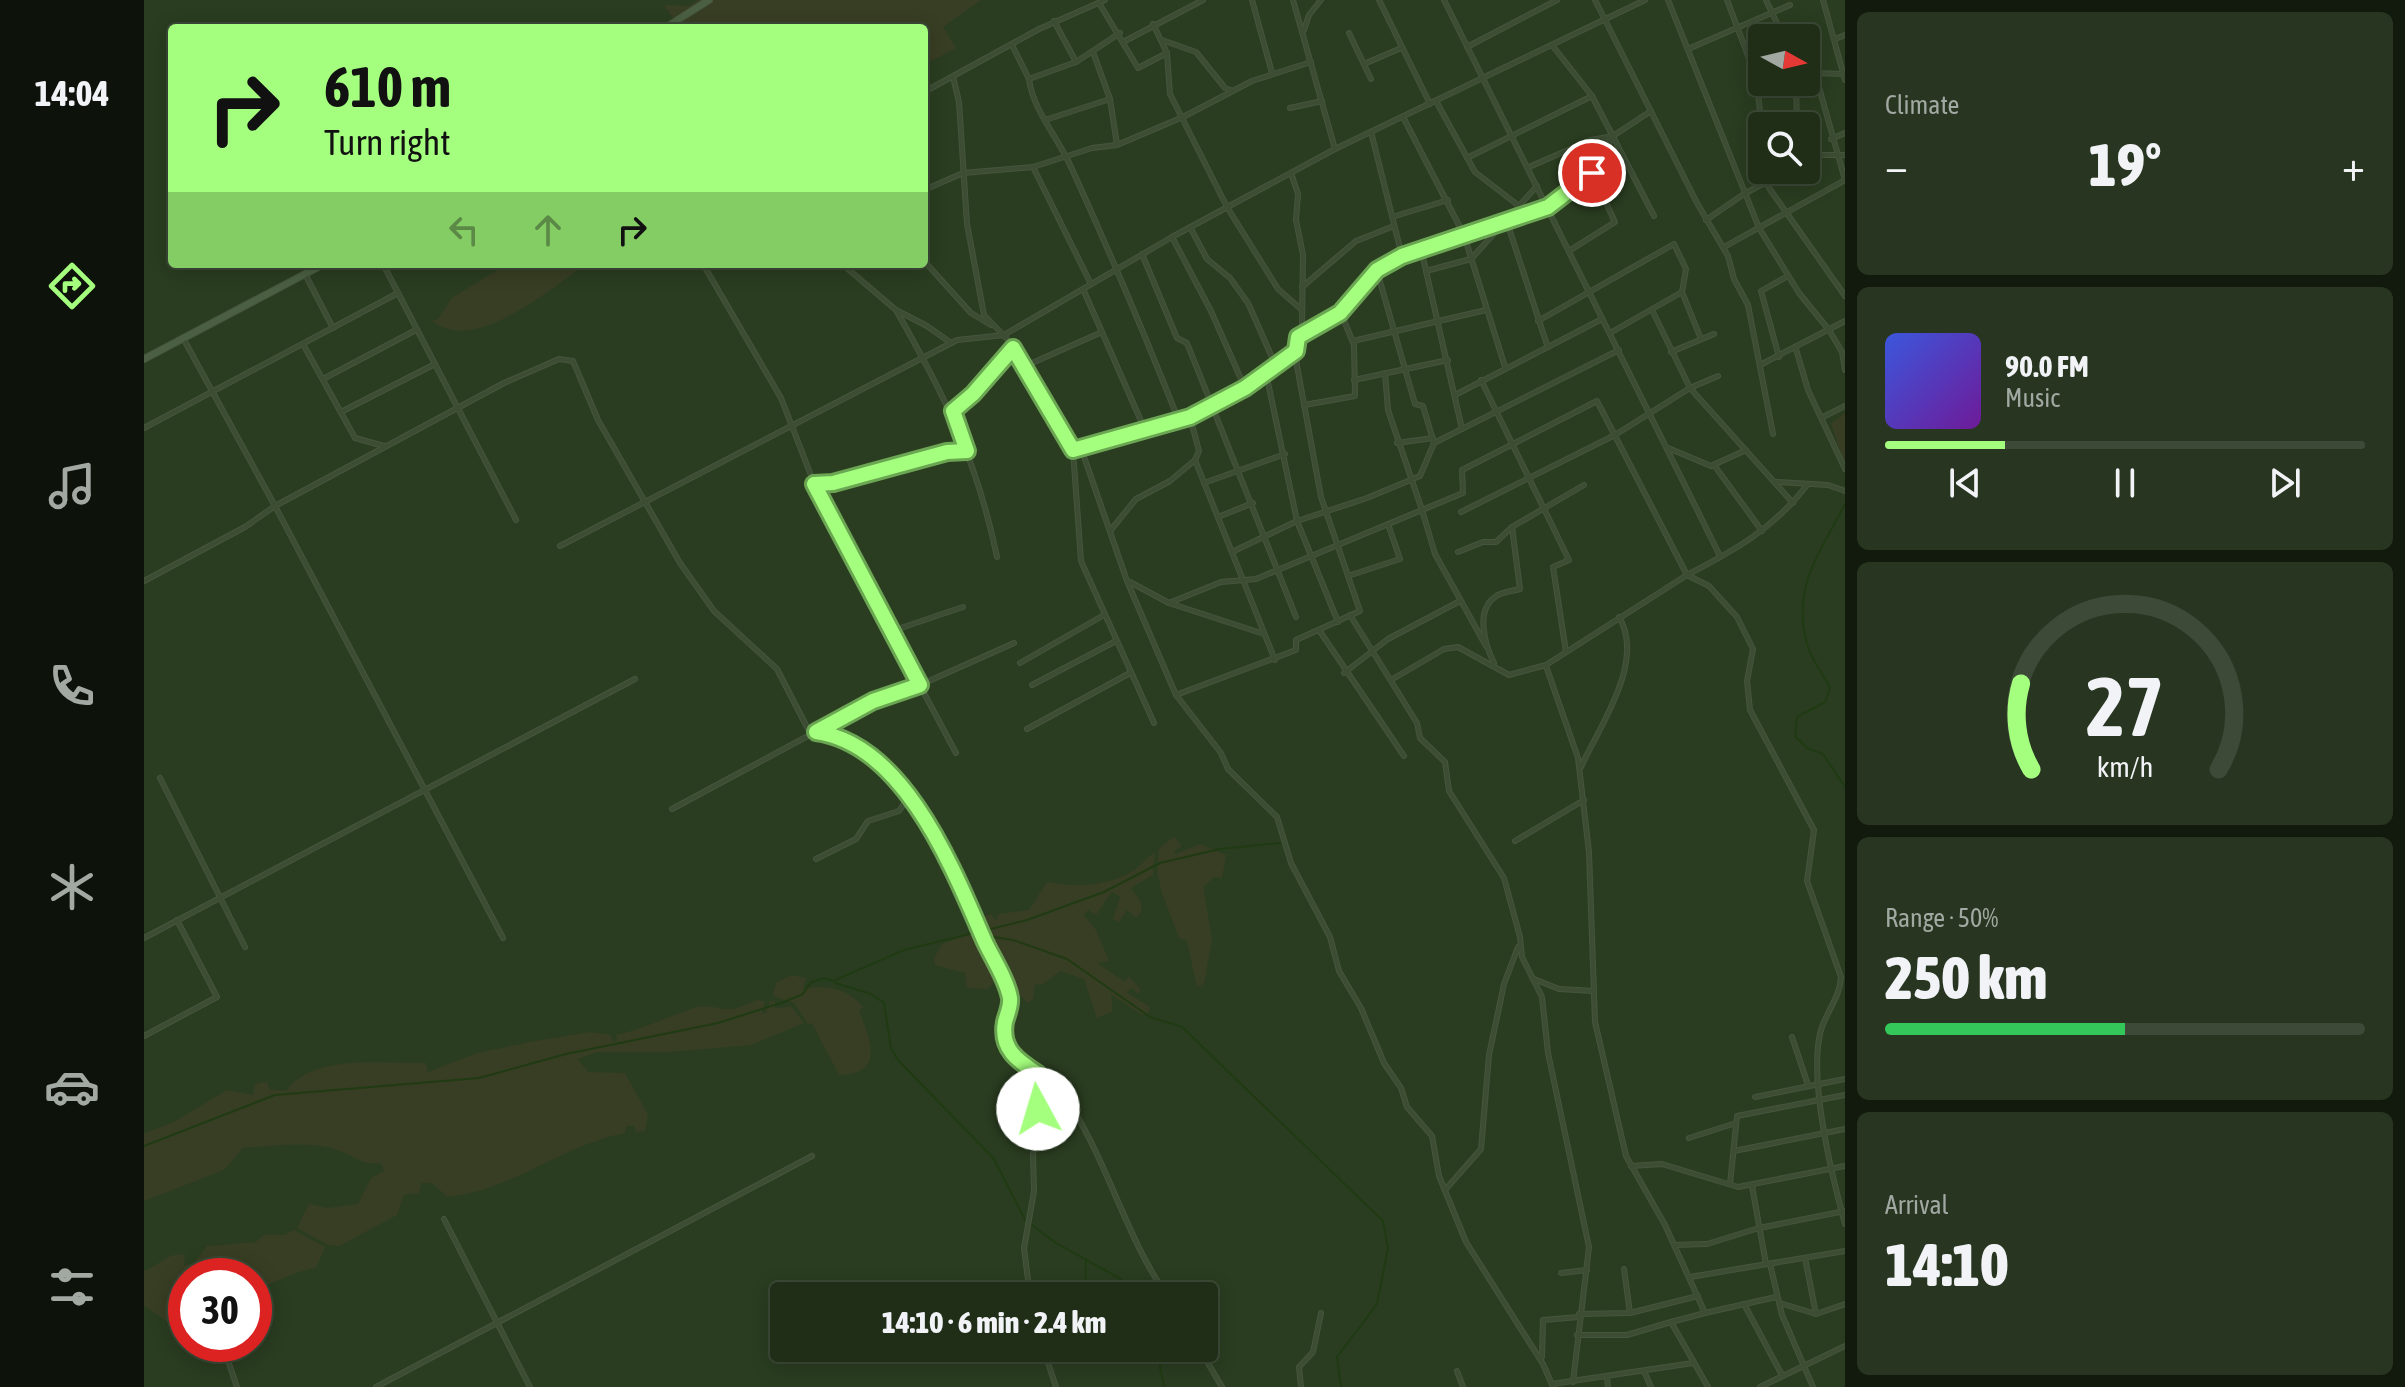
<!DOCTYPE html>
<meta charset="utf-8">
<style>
body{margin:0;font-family:"Asap Condensed",sans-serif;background:#283621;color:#f1f3f6;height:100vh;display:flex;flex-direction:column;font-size:30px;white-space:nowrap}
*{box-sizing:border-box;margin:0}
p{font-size:26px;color:#a2a8a2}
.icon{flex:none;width:44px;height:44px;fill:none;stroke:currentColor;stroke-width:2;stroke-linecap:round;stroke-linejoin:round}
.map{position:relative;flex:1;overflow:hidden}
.sheet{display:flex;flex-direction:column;gap:12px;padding:12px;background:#12190d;width:560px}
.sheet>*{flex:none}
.top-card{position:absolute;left:24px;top:24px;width:760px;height:244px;border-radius:8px;box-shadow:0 4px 20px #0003,0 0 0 2px #3d4a37;background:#a5ff7e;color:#111;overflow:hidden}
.needle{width:52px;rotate:98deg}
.fabs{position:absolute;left:1604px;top:24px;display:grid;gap:16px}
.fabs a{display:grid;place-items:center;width:72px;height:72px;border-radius:8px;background:#202e18;box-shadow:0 4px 20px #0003,0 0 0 2px #3d4a37;font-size:40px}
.speed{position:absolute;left:24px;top:1258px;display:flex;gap:16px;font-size:40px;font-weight:700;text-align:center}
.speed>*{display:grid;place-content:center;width:104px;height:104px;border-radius:50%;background:#202e18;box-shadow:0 4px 20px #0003,0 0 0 2px #3d4a37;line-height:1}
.speed .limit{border:12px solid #d22;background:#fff;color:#111}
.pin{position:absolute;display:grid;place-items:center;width:68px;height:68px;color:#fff;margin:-34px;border:4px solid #fff;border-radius:50%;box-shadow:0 2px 8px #0007}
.me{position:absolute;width:88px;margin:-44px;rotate:354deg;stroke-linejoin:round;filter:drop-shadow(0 0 6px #0008)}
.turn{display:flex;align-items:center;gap:28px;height:168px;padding:0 24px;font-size:36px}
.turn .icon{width:104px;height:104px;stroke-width:2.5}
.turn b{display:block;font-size:56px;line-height:68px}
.lanes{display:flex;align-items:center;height:76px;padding:0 24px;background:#0003;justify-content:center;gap:40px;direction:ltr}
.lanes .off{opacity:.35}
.big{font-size:60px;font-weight:800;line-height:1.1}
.sheet .card{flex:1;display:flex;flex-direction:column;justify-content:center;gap:12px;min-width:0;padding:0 28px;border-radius:12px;background:#283621}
.sheet .dial{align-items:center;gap:0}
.dial svg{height:208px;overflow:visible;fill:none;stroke:#3d4a37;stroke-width:7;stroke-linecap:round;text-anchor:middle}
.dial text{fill:#f1f3f6;stroke:none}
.song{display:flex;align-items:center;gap:24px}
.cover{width:96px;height:96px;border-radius:12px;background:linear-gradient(135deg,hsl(230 70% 55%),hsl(280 70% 35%))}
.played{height:8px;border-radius:4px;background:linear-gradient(90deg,#a5ff7e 25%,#3d4a37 25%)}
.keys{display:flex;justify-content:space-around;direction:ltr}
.heat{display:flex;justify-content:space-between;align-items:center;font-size:44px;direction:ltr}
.charge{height:12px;border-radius:6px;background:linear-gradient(90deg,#34c759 50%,#3d4a37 0)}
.trip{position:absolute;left:626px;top:1282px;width:448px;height:80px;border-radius:8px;background:#202e18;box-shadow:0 4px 20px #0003,0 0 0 2px #3d4a37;font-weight:800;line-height:80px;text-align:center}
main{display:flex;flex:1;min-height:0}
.tab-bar{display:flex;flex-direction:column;width:144px;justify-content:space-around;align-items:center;background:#0d120a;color:#a2a8a2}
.tab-bar .icon{width:56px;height:56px}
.tab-bar .active{color:#a5ff7e}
.tab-bar b{font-size:36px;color:#f1f3f6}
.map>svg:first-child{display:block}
</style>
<main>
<nav class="tab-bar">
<b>14:04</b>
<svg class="icon active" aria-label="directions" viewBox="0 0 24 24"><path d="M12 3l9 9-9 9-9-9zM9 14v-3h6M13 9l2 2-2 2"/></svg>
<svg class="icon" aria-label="music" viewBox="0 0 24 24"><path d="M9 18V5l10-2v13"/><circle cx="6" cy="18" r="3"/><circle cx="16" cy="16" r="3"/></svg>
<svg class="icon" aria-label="phone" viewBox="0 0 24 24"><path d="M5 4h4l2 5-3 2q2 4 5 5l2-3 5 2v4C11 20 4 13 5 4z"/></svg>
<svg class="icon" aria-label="climate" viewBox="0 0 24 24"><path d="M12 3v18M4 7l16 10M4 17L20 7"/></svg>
<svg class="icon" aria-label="car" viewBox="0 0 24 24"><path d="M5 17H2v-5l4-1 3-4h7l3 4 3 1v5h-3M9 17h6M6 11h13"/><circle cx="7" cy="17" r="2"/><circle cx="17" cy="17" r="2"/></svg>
<svg class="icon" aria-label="filters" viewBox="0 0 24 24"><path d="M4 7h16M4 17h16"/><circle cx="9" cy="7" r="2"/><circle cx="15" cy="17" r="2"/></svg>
</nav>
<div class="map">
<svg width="1701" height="1387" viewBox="0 0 1701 1387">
<rect width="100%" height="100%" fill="#2a3d20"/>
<g fill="#383e23">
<path d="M554,0H837L799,27L812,48L780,65V28H526L531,21L520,5L545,6Z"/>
<path d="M363,264H443C409,286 331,356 288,321L294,319L308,298Z"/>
<path d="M1701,413V466L1687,423Z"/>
<path d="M1030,837L1038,846L1030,851L1032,854L1056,844L1082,855L1078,878L1070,877L1059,887L1068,939L1060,984L1053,987L1043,941L1035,938L1018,893L1013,872L1015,848Z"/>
<path d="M1011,852L1009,875L987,888L997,902V912L992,918L983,910L975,922L969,919L976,897L968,892L952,915L944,910L940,915L952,930L965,961L953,963L981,982L985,976L997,990L994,994L988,988L982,992L1006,1007L1005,1012L998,1015L967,994L969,1011L953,1018L940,979L916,971L898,985L891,984L889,999L884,1003L870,989L867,991L845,945L851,942L848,935L842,937L834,919L847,914L853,921L854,914L885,910L903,882C932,888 963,886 987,872C995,868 1002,858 1011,852Z"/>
<path d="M827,928L838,944L836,953L845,956L854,977L844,989L823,988L821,973L791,965L790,958L799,943L821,936Z"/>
<path d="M647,975L662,978L659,989C681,985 702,987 719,1007L715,1010C726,1040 742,1074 695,1075L668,1023L664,1024L650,1003L629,996L632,983Z"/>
<path d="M613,1000L621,1001L618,1013L621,1014L626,1001H631V1009L647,1006L660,1023L607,1045L526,1052H453L434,1059L444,1072L481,1073L504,1115L501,1131L492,1132L490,1126H482L481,1133C418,1145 368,1191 303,1197L288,1183H277L275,1193L260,1195L253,1215L195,1246L184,1245L153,1228L165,1204L184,1208L214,1204L227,1178L240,1171L237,1163C215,1167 204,1150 183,1147C156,1142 127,1146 99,1148L80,1170L0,1201V1133L28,1123L83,1090L109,1095L111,1084L123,1082L126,1090L142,1091C169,1053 240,1064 282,1063L284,1072L333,1053L386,1042L446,1032L467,1035L469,1042L473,1041L472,1035C501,1029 526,1015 553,1007C566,1004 579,1011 590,1009C598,1007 606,1002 613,1000Z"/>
<path d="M150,1230L181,1247L172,1268C151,1271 131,1283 110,1290V1276H42V1320L27,1324L0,1306V1271C14,1266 26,1251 41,1255L40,1265L49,1264L63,1246L112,1242L120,1235H140Z"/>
</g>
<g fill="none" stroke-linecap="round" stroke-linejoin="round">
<g stroke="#203b13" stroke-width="2">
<path d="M1701,504C1677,551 1647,587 1663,644C1667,659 1679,674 1686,688L1681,702L1653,717L1651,736L1663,748L1679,754L1701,787"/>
<path d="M824,933L869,940L923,959L1006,1017L1038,1027L1239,1221L1244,1248L1233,1304L1193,1357L1197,1387"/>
<path d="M691,983L727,994L740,1003L747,1048L754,1060L850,1159L881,1220L912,1243L975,1278L995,1296"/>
<path d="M0,1146L131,1095L335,1078L422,1054L574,1023L640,1002L659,994L666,983L680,978L689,981L760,950L883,920L960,892L1016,863L1076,849L1136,843"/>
<path d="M941,1296L942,1261"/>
<path d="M1018,1348L1016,1367L1020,1387"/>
<path d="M928,1354L929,1348"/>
</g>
<defs>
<g id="minor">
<path d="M1108,0L1128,73"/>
<path d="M1149,0L1191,149"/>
<path d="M1235,0L1286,104"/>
<path d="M1300,0L1576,556"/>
<path d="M1451,0L1553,203L1584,256L1590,279L1604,305L1629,434"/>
<path d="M1524,0L1615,228L1655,293L1685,330L1698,352L1701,370"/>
<path d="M1583,0L1612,77L1618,128"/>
<path d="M1622,0L1640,38"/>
<path d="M1679,0L1701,80"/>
<path d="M955,3L994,68L1023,53"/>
<path d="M910,21L932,62L885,79C889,111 914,137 927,167C965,250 1001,335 1035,421"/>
<path d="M1009,24L1023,53L1026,94L1083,207L1134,289L1158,310"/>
<path d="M1160,30L1165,15L1177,0"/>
<path d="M1205,33L1227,79"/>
<path d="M1691,39L1701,35"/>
<path d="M1018,40L1052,52L1081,88L1087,90"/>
<path d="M981,41L1059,0"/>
<path d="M868,45L885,79"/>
<path d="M1408,45L1448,96L1510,216"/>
<path d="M1323,47L1413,0"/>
<path d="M1544,49L1646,5"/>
<path d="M949,52L966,99L973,145"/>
<path d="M1662,59L1671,73L1701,180"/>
<path d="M932,62L976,33"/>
<path d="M1220,64L1257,48"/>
<path d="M1671,73L1699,74"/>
<path d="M809,77L815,102L823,224L840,315L867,343L929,450L937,561L1010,723"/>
<path d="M1652,82L1653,126"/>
<path d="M780,92L895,29L961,0"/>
<path d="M1292,101L1331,172L1375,206"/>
<path d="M1146,108L1178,101"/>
<path d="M1259,117L1320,235L1361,367"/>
<path d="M901,120L966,99"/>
<path d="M1227,132L1258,256"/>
<path d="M1687,139L1701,133"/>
<path d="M1618,153L1611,168L1701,296"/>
<path d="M1323,158L1448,96"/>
<path d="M1662,161L1676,155H1701"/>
<path d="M889,167L947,284"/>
<path d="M1385,167L1447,140L1469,136"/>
<path d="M780,190L819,173L889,167L948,148L973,145L1039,117L1108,81L1167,62"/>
<path d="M1248,217L1304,200"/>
<path d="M1362,219L1403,345"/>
<path d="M1562,220L1600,194L1645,170"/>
<path d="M1046,227L1063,259L1086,278L1104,303L1131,364"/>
<path d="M1028,237L1067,311L1101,388"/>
<path d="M1580,247L1701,180"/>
<path d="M1277,249L1318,429"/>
<path d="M1425,251L1471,222L1448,173"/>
<path d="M998,254L1033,338L1043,343L1152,617"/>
<path d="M780,261L827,313L847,325"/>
<path d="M239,264L372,520"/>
<path d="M559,264L637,398L675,496L812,753"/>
<path d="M698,264L752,310L783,326L807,343"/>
<path d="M1233,271L1271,404L1279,406L1290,443"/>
<path d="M1282,271L1327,259L1393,186"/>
<path d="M161,274L189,328"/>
<path d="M1158,287L1212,241L1250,226"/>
<path d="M939,289L1001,430"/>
<path d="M1538,292L1557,339"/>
<path d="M752,310C801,396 833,460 853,557"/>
<path d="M1508,310L1546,388L1649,503"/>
<path d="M1394,321L1530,244L1542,269L1538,292L1466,333"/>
<path d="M1156,336L1196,313L1233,270L1258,256L1404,207L1448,173L1469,136L1507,111"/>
<path d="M39,338L131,506L359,938"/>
<path d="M1209,341L1342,310"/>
<path d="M159,344L211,438L240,446"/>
<path d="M1652,349L1664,390L1701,469"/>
<path d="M1527,352L1570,334"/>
<path d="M1635,357L1617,291L1644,276"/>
<path d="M1618,364L1701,321"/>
<path d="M879,367L958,332"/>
<path d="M1122,373L1153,521L1194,622"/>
<path d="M179,379L272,330"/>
<path d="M1210,380L1304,360"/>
<path d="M1337,380L1425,560L1409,567L1422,652"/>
<path d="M1311,395L1458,319"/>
<path d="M1160,405L1211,396L1210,345L1197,313"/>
<path d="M809,411L829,394L869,348"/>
<path d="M197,412L291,364"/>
<path d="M1677,418L1701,406"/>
<path d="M0,428L254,293"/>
<path d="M1253,443L1289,438"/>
<path d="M937,448L983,581L1032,695L1077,753L1084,769L1133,817L1147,863L1186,937L1195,971L1217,1008L1240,1063L1257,1088L1263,1107L1288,1136L1295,1176L1322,1242L1399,1364L1409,1387"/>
<path d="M1524,448L1567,466L1602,450"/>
<path d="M929,450L1046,417L1101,388L1151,352"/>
<path d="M1051,460L1131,660"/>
<path d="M1570,465L1618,531"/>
<path d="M1632,482L1684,485L1701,491"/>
<path d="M1060,483L1141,454"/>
<path d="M670,484L689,483L803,452L823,451"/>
<path d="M1317,512L1471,435L1546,388L1574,376"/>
<path d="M1074,517L1109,503"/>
<path d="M966,531L992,499L1026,481L1051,460L1055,451L1046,417"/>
<path d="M416,546L813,340L860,335L1028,237L1191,149L1501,0"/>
<path d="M1088,552L1153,521L1223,498L1276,476L1290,443L1475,350"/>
<path d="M1314,552L1339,542H1352L1368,527L1440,485"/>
<path d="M1543,575L1565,586L1593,617L1609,649L1603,681L1606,710L1670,830L1663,881L1697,977C1696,999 1680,1014 1676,1034C1665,1082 1688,1177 1701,1224"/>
<path d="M1543,575C1593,549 1629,529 1664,484"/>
<path d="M1204,576L1256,559L1244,524"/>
<path d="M0,581L101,527L131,506L360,383L415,359L429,361L454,420L536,563L570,611L633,669L665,731C762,754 802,850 838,935C846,955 860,975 866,996C871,1014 855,1030 865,1049C876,1071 912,1080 930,1111C966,1170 983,1238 1023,1296"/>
<path d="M986,582L1025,603L1120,634"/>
<path d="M1025,603L1077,582L1112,579L1278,510L1244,410L1241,373"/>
<path d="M1206,615L1273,723L1276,738L1301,762L1305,791L1360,878L1376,937L1378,957L1398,997L1404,1053L1445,1247L1429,1382"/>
<path d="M1175,630L1260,756"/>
<path d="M748,631L819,607"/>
<path d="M876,663L960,615"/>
<path d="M1350,663C1341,645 1331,611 1351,597C1357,592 1369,591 1376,589L1368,527"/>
<path d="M1402,666L1434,758L1445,852L1451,1022L1482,1156L1521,1225L1561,1313L1632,1297"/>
<path d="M1200,673L1244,639L1316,601"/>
<path d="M1247,680L1300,649L1314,647L1365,675L1402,665L1543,575L1453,401L1318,470L1319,493L1278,510L1291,554L1342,646"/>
<path d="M888,685L972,641"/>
<path d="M1032,695L1152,650V640L1216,611L1177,497L1153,366L1152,351L1158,326L1159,255L1152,220L1154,194L1147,173"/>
<path d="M883,729L986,673"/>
<path d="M1437,767C1455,727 1502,662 1475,617"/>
<path d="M16,778L101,947"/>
<path d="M528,809L729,701L776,685L870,643"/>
<path d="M1371,841L1440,800"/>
<path d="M672,859L712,839L724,821L755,811L766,795"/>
<path d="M0,938L491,679"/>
<path d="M1390,979L1415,989L1450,991"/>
<path d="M0,1036L73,997L33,920"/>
<path d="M1648,1037L1664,1085"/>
<path d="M1611,1097L1701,1079"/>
<path d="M1545,1138L1592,1123"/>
<path d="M1590,1151L1701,1129"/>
<path d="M1487,1166L1518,1164L1594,1187L1701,1166"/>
<path d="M1586,1184L1593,1116L1701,1095"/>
<path d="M1608,1186L1622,1264"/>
<path d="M1301,1190L1337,1149L1345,1055L1360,984L1374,947"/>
<path d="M300,1219L386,1387"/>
<path d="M1530,1245L1563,1244L1615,1228L1701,1211"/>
<path d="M1661,1258L1672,1314"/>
<path d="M1626,1264L1638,1315L1669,1387"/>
<path d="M1480,1269L1486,1313"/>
<path d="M1417,1273L1443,1270"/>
<path d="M1546,1277L1701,1251"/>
<path d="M886,1296L880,1248L890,1191L889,1155L897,1087L894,1074"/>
<path d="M1636,1303L1672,1314L1701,1304"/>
<path d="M1600,1304L1638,1375"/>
<path d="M1561,1313L1527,1322L1564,1387"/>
<path d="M1435,1314L1486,1313L1554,1296"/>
<path d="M1433,1335H1483L1527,1322"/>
<path d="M899,1348L912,1387"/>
<path d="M1055,1348L1078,1387"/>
<path d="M1398,1357L1399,1320L1435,1317"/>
<path d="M83,1358L93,1387"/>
<path d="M1313,1371L1319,1387"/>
<path d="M1500,1371L1507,1387"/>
<path d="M1463,1377L1464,1387"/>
<path d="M1408,1384L1549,1363"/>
<path d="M232,1387L668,1156"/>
<path d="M1157,1387L1155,1367L1169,1352L1177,1313"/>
<path d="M1616,1387L1701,1346"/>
</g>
<g id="secondary">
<path d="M521,28L565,0"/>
<path d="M0,359L180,264"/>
</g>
</defs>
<use href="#minor" stroke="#46563e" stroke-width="6"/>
<use href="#secondary" stroke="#46563e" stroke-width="8"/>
<use href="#minor" stroke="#3d4d34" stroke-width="4"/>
<use href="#secondary" stroke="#4b6042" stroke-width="6"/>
</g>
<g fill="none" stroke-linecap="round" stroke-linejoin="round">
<defs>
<path id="route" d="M894,1109V1074C874,1061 856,1049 861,1022C863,1014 867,1006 866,998C863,980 849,959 841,942C810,871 761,744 672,732L729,701L776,685L670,484L689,483L803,452L823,451L809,411L829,394L869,348L929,450L1046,417L1101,388L1152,351L1154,337L1196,313L1233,270L1258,256L1404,207L1448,173"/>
</defs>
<use href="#route" stroke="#6ba652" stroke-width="20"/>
<use href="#route" stroke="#a5ff7e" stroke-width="14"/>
</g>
</svg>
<div class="fabs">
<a><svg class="needle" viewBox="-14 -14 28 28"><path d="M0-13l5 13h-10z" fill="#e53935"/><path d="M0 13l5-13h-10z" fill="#a2a8a2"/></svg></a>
<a><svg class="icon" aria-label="search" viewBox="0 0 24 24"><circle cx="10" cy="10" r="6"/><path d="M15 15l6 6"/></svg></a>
</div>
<div class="speed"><div class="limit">30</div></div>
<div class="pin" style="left:1448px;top:173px;background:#d93025"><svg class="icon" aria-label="arrive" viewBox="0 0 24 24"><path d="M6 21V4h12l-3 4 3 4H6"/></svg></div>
<svg class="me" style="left:894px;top:1109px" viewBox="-20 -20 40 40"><circle r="19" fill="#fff"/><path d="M0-13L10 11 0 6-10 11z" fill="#a5ff7e"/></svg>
<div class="trip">14:10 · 6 min · 2.4 km</div>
<div class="top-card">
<div class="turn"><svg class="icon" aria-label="right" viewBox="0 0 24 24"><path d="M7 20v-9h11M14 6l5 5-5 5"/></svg><div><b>610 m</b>Turn right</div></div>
<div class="lanes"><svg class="icon off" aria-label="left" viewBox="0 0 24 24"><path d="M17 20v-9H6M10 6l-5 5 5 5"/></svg><svg class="icon off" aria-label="ahead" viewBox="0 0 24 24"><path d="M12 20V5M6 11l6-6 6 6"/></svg><svg class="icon" aria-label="right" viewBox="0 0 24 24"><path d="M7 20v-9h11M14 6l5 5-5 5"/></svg></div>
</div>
</div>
<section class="sheet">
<div class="card"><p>Climate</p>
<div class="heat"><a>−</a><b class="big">19°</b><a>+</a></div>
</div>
<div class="card">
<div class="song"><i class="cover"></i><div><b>90.0 FM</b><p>Music</p></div></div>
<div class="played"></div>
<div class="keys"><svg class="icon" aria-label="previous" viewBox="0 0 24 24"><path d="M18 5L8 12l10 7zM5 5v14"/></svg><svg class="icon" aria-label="pause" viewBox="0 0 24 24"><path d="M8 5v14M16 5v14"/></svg><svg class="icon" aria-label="next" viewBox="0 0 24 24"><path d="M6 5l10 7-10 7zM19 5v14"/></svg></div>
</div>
<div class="card dial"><svg viewBox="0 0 100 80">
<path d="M14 69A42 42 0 1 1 86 69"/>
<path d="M14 69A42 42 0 0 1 10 36" stroke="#a5ff7e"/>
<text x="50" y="56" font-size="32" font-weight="700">27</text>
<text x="50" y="72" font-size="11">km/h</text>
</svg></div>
<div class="card"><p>Range · 50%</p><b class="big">250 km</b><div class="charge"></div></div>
<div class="card"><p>Arrival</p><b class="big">14:10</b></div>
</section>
</main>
